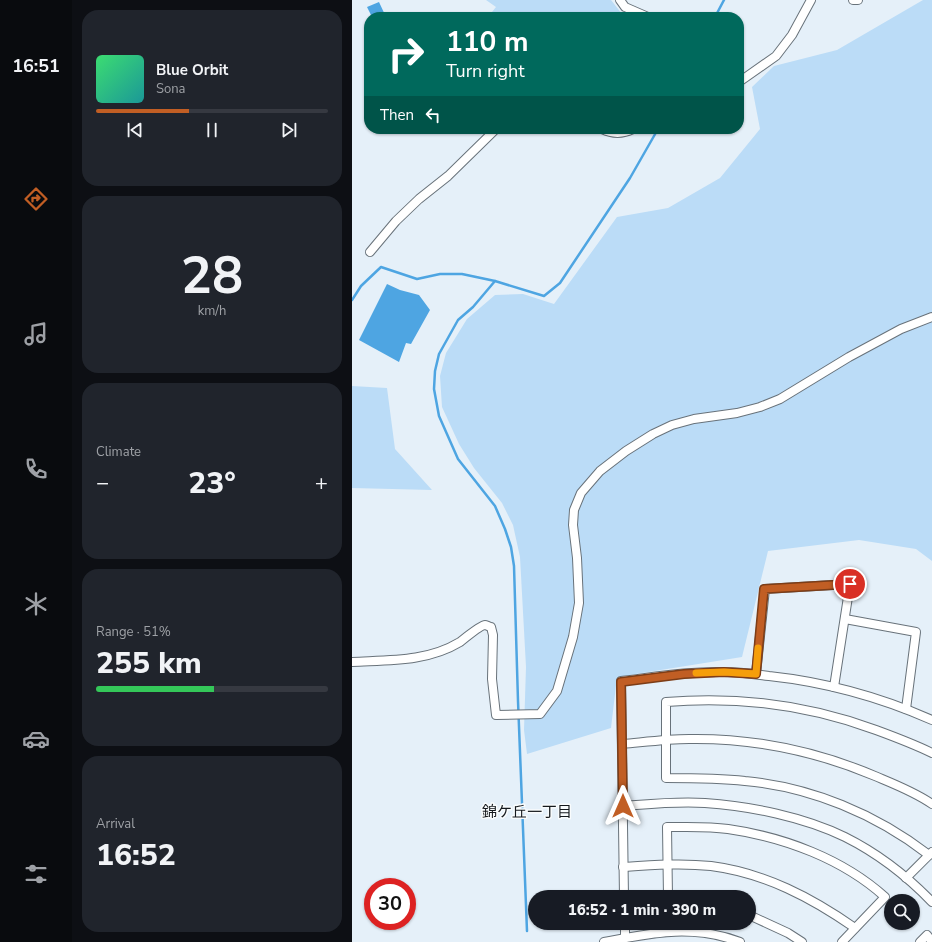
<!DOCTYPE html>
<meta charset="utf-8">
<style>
body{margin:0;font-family:"Nunito Sans","Noto Sans JP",sans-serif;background:#20242c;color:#f1f3f6;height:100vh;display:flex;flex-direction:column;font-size:15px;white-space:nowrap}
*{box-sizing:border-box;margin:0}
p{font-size:13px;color:#9ea1a6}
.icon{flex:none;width:22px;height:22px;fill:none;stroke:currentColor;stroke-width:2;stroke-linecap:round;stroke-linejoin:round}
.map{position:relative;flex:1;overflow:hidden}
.sheet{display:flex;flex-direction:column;gap:10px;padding:10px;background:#0d0f14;width:280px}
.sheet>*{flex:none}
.hud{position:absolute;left:12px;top:12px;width:380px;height:122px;border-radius:16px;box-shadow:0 1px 3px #0004;background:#00695c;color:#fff;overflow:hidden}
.controls{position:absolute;left:532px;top:894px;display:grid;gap:8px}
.controls a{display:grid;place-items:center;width:36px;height:36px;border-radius:50%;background:#171b24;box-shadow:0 1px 3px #0004;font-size:20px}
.speed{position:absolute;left:12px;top:878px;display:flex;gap:8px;font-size:20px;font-weight:700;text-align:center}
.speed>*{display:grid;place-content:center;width:52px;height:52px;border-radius:50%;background:#171b24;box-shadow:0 1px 3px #0004;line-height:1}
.speed .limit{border:6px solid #d22;background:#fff;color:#111}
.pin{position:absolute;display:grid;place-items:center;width:34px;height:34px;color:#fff;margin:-17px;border:2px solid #fff;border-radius:50%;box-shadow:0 1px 4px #0007}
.me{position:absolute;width:44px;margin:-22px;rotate:0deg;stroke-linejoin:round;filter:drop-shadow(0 0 3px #0008)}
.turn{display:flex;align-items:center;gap:14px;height:84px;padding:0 16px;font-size:18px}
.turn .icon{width:52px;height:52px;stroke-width:2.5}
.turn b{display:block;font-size:28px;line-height:34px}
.then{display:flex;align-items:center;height:38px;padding:0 16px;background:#0003;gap:8px;font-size:15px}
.big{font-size:30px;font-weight:800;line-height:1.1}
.sheet .tile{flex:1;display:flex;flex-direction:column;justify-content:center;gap:6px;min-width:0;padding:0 14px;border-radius:16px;background:#20242c}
.sheet .dial{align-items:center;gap:0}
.dial b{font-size:52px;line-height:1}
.song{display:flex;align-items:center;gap:12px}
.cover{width:48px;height:48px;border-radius:6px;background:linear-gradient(135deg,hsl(140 70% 55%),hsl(180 70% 35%))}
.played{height:4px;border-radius:2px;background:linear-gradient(90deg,#c15e24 40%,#363941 40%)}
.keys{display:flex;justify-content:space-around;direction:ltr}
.heat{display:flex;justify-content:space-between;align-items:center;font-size:22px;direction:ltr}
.charge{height:6px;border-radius:3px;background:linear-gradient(90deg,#34c759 51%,#363941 0)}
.trip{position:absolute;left:176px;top:890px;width:228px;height:40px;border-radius:20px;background:#171b24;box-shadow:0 1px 3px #0004;font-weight:800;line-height:40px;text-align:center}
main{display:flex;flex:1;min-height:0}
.tab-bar{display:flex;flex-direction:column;width:72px;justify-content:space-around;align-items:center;background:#090b0e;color:#9ea1a6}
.tab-bar .icon{width:28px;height:28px}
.tab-bar .current{color:#c15e24}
.tab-bar b{font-size:18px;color:#f1f3f6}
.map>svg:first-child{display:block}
</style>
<main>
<nav class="tab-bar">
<b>16:51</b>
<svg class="icon current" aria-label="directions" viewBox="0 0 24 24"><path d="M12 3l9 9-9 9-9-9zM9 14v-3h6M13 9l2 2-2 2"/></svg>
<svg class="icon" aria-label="music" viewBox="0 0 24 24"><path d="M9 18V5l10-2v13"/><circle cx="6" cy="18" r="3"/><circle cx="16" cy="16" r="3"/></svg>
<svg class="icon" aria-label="phone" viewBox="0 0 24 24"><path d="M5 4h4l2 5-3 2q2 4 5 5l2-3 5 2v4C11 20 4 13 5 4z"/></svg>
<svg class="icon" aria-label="climate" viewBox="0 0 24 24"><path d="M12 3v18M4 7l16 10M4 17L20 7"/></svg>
<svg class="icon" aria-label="car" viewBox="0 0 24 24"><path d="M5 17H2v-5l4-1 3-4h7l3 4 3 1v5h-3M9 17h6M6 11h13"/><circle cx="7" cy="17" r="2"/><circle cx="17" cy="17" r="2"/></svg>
<svg class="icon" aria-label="filters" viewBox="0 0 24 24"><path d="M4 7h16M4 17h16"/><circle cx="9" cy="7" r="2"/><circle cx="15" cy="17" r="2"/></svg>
</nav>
<section class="sheet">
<div class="tile">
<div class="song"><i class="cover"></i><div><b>Blue Orbit</b><p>Sona</p></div></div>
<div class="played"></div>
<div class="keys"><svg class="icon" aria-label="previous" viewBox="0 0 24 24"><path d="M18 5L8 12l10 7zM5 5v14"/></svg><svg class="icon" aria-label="pause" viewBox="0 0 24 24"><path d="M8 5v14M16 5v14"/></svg><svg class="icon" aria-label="next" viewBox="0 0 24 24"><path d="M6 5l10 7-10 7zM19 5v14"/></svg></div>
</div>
<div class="tile dial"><b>28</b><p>km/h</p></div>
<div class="tile"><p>Climate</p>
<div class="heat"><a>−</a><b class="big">23°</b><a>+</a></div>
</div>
<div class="tile"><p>Range · 51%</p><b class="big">255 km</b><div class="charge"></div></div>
<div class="tile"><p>Arrival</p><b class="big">16:52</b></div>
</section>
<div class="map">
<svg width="580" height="942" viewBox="0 0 580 942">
<rect width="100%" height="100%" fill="#e5f0f9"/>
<g fill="#bbdcf7">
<path d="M134,0H259L270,14L275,17H136L144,7Z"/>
<path d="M571,0H580V561L564,549L507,540L416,551L390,657L265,677L259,728L175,754L172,730L174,667L168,557L161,525L150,503L122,468L107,444L90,407L88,376L94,353L115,319L143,295L171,294L202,304L265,217L316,208L368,178L408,129L400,87L422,66L485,50Z"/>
<path d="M0,386L35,388L43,449L80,490L0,488Z"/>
</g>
<g fill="#4ea5e2">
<path d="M27,2L34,17H20L15,7Z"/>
<path d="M35,284L48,290L67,295L78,310L59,344L54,343L47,362L7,340Z"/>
</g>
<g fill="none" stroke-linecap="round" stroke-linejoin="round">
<g stroke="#4ea5e2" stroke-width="2.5">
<path d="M363,17L372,0"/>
<path d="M0,300L9,286L29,267L65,279L88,274H110L143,281"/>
<path d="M175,931L166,701L162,566L159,547L153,529L143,506L106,459L87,416L82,389L83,371L87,354L106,320L121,307L143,281L192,296L208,283L278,178L306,129"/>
</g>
<defs>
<g id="minor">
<path d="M268,0L273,7L296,17"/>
<path d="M501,0H506"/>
<path d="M387,82L424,56L440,35L459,0"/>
<path d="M250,129C260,134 271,134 281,129"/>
<path d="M18,252L44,221L67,199L96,176L144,129"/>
<path d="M493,619L564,632L554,709"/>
<path d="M0,662C37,660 75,662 108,642C113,638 129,625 133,625C134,625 138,627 139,627L141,635L140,679L144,715L188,714L205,691L221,637L227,603L225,558L221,525L222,510L229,493L248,471L274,451L301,434L320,425L342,419L385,413L408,407L428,399L497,357L549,329L580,317"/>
<path d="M404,674L413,589L498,584L482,687"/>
<path d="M271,744C293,742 315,739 337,739C401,738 464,751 523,776C542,784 563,792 580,804"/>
<path d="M271,806C298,804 325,801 353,803C398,806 452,817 493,837C525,853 555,876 580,902"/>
<path d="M577,855C524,814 459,787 393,781C367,778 340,778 314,778V702C385,696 456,705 524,730C543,737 562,744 580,753"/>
<path d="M271,867C301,865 330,863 359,866C413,873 460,898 503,928"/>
<path d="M554,878L580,852"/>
<path d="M272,897L269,681C303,677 337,671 372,672C387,672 402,674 417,676C473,682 528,697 580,720"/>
<path d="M316,897L315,827C335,827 356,826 376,829C432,837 491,859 533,897L490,942"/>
<path d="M397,915L436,933L450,942"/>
<path d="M273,938V923"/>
<path d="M252,942C300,933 340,924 388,942"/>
<path d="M568,942L575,935L580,942"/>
</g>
</defs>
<use href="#minor" stroke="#68727a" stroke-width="10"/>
<use href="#minor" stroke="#fff" stroke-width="8"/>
</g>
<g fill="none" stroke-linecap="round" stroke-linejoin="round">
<defs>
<path id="route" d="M271,806L269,682L332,674L372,672L404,674L412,589L498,584"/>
</defs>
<use href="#route" stroke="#7d3d17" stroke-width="10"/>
<use href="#route" stroke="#c15e24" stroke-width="7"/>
<path stroke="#f59e0b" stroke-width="7" d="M344,673L372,672L404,674L406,648"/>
</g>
<g text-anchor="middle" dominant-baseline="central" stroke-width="3" stroke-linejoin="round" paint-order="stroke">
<g font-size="15" fill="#14181c" stroke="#f9fcfd">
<text x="175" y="812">錦ケ丘一丁目</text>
</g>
</g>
</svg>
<div class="controls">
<a><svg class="icon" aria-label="search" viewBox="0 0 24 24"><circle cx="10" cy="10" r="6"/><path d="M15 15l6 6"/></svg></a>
</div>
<div class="speed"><div class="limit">30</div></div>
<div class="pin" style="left:498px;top:584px;background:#d93025"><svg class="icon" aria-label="arrive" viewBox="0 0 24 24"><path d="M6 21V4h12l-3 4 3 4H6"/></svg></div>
<svg class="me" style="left:271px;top:806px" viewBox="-20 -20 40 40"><path d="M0-17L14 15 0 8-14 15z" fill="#c15e24" stroke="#fff" stroke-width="4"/></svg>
<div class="trip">16:52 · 1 min · 390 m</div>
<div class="hud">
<div class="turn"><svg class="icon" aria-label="right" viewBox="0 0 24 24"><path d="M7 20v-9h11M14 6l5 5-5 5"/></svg><div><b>110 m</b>Turn right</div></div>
<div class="then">Then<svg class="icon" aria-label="left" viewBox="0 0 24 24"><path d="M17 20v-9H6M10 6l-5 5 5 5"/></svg></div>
</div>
</div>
</main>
